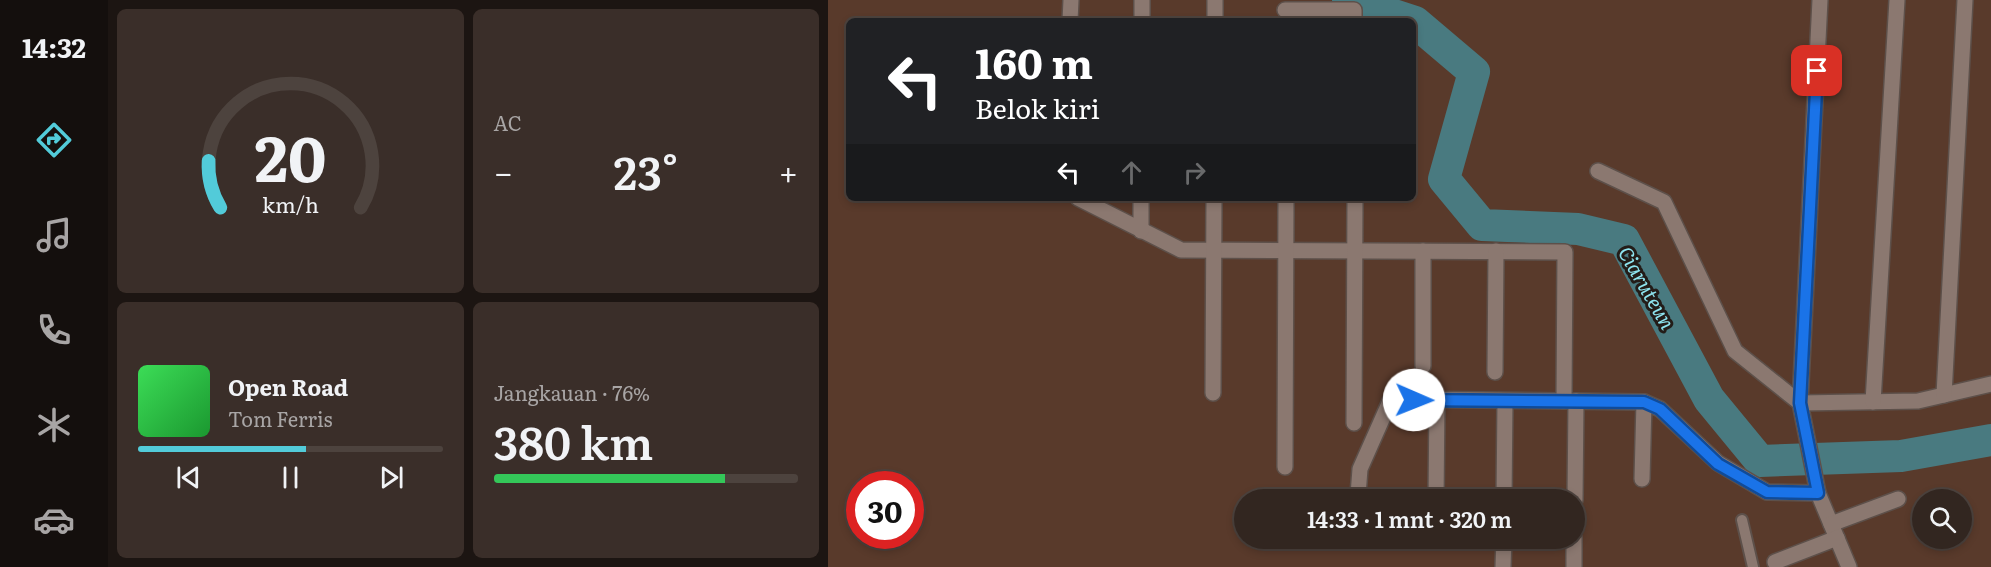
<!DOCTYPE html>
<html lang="id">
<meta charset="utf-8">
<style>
body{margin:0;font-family:Literata,serif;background:#3a2e29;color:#f1f3f6;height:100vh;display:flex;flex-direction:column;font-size:22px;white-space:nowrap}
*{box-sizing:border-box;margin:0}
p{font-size:20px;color:#a8a5a5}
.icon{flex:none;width:33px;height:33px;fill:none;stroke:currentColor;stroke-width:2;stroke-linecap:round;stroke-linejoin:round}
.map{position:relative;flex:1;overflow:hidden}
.drawer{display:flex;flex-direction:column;gap:9px;padding:9px;background:#1c1512;width:720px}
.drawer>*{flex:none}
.top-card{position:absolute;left:18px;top:18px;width:570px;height:183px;border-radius:9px;box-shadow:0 3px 9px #0003,0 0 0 2px #4d433e;background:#202124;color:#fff;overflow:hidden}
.buttons{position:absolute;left:1084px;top:489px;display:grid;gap:12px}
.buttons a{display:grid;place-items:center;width:60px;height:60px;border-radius:50%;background:#322620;box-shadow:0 3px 9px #0003,0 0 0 2px #4d433e;font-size:30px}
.speed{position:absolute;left:18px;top:471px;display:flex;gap:12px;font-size:30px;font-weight:700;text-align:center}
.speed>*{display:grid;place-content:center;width:78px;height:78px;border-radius:50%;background:#322620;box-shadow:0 3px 9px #0003,0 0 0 2px #4d433e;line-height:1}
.speed .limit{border:9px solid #d22;background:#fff;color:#111}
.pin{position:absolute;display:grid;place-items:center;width:51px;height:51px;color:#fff;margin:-26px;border-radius:12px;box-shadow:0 3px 9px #0006}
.me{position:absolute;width:66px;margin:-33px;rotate:91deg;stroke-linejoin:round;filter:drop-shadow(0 0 4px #0008)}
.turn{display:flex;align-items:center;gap:21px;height:126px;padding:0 30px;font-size:27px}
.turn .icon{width:78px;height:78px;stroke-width:2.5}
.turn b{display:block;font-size:42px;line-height:51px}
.lanes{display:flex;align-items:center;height:57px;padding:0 30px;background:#0003;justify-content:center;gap:30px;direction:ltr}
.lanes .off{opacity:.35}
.big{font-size:45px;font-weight:600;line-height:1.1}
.drawer .widget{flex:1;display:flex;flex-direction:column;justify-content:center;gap:9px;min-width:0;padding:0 21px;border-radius:9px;background:#3a2e29}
.drawer .dial{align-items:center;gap:0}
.dial svg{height:156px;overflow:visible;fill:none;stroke:#4d433e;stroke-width:7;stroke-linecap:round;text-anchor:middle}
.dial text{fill:#f1f3f6;stroke:none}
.song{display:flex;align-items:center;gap:18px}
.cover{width:72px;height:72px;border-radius:9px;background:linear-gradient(135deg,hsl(130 70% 55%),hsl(130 70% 35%))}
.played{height:6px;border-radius:3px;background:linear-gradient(90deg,#52cbd9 55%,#4d433e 55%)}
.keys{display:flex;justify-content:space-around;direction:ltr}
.heat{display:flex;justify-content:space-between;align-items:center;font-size:33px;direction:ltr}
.charge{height:9px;border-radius:4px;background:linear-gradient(90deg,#34c759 76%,#4d433e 0)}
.drawer .tiles{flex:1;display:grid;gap:9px;grid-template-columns:repeat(2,1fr)}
.trip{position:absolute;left:406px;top:489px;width:351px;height:60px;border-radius:30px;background:#322620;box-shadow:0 3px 9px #0003,0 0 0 2px #4d433e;font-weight:600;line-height:60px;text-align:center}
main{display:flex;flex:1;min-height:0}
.dock{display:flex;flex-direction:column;width:108px;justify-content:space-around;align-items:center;background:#140f0d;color:#a8a5a5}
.dock .icon{width:42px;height:42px}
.dock .selected{color:#52cbd9}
.dock b{font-size:27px;color:#f1f3f6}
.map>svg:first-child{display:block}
</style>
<main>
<nav class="dock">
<b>14:32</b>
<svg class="icon selected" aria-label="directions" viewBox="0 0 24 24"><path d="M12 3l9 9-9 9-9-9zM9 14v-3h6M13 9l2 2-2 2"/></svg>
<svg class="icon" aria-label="music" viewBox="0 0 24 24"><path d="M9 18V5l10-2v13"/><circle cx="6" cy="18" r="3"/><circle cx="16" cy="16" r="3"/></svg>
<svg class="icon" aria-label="phone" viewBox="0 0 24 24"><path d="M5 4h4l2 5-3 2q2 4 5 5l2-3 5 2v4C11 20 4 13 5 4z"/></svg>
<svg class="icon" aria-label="climate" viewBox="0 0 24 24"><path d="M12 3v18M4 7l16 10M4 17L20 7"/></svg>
<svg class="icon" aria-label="car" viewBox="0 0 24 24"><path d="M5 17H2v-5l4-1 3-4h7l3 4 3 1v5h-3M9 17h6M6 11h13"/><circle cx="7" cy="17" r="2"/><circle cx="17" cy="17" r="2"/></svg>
</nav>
<section class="drawer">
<div class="tiles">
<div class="widget dial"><svg viewBox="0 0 100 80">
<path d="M14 69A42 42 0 1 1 86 69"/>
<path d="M14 69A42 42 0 0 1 8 45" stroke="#52cbd9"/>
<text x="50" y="56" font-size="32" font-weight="700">20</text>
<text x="50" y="72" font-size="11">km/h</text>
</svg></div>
<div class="widget"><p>AC</p>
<div class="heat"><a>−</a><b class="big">23°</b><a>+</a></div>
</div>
<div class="widget">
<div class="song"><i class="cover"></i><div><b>Open Road</b><p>Tom Ferris</p></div></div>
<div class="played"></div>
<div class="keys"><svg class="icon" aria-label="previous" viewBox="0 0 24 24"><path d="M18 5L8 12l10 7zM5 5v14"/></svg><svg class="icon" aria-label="pause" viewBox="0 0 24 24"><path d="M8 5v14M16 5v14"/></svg><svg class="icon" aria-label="next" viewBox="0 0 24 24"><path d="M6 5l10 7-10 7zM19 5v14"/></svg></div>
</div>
<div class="widget"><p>Jangkauan · 76%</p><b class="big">380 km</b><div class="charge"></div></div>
</div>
</section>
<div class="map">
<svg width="1163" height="567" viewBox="0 0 1163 567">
<rect width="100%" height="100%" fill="#42322a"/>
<path fill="#593a2b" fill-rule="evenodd" d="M0,0H1163V567H0ZM21,21H585V198H21ZM32,484H82V536H32ZM417,500H747V538H417ZM1095,500H1134V538H1095Z"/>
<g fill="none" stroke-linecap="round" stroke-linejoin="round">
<path stroke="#497a80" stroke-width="32" d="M520,0L587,22L646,72L616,179L654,225L750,229L796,240L881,399L932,461L1073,456L1163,440"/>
<defs>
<path id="service" d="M914,520L925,567"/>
<g id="minor">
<path d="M992,0L972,403L1090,401L1163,384"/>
<path d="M457,10H526V21"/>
<path d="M242,21L243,0"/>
<path d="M314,21V0"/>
<path d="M387,21V0"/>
<path d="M770,171L836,202L907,351L972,403L990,493"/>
<path d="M250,198L353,250L737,252L736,401"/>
<path d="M313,231V198"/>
<path d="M595,366V251"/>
<path d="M667,372L668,251"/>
<path d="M385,393L386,198"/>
<path d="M1116,395L1137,0"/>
<path d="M1045,402L1069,0"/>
<path d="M526,423L527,198"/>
<path d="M457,467L458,198"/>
<path d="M814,479L816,402"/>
<path d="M530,495L532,469L563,399L816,402L832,409L890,463L939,492L990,493L1021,567"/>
<path d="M608,500L609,400"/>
<path d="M676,500L677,401"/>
<path d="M747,500L748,401"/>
<path d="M1003,524L1070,499"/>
<path d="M947,562L1009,538"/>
<path d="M675,567L676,538"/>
<path d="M746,567V538"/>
</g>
</defs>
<use href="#service" stroke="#5d504a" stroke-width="14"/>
<use href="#minor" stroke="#5d504a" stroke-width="18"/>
<use href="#service" stroke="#8b7870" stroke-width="10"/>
<use href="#minor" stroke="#8b7870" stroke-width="15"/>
</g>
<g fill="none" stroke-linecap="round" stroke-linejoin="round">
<defs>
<path id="route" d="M586,400L816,402L832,409L890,464L939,492L990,493L972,403L989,71"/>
</defs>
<use href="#route" stroke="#114b97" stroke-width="15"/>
<use href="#route" stroke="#1a73e8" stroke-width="10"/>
</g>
<g text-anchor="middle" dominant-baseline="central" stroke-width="6" stroke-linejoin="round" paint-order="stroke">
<g font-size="20" font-style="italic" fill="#8ee4ef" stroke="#231c18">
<text transform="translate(820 287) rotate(60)">Ciaruteun</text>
</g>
</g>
</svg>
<div class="buttons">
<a><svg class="icon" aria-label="search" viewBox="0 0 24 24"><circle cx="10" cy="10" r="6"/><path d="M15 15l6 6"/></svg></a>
</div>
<div class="speed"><div class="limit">30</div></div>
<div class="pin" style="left:989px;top:71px;background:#d93025"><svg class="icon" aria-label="arrive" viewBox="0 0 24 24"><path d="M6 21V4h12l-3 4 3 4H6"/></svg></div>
<svg class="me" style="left:586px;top:400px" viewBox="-20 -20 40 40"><circle r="19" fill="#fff"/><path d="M0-13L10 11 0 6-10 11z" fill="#1a73e8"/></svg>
<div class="trip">14:33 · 1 mnt · 320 m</div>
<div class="top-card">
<div class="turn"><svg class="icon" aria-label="left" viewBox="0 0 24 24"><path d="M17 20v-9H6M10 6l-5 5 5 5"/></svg><div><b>160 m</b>Belok kiri</div></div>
<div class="lanes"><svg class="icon" aria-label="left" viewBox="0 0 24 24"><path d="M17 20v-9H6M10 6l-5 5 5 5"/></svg><svg class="icon off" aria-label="ahead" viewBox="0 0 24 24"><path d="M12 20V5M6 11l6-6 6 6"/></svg><svg class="icon off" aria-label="right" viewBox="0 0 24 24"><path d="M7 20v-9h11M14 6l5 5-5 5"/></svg></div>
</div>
</div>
</main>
